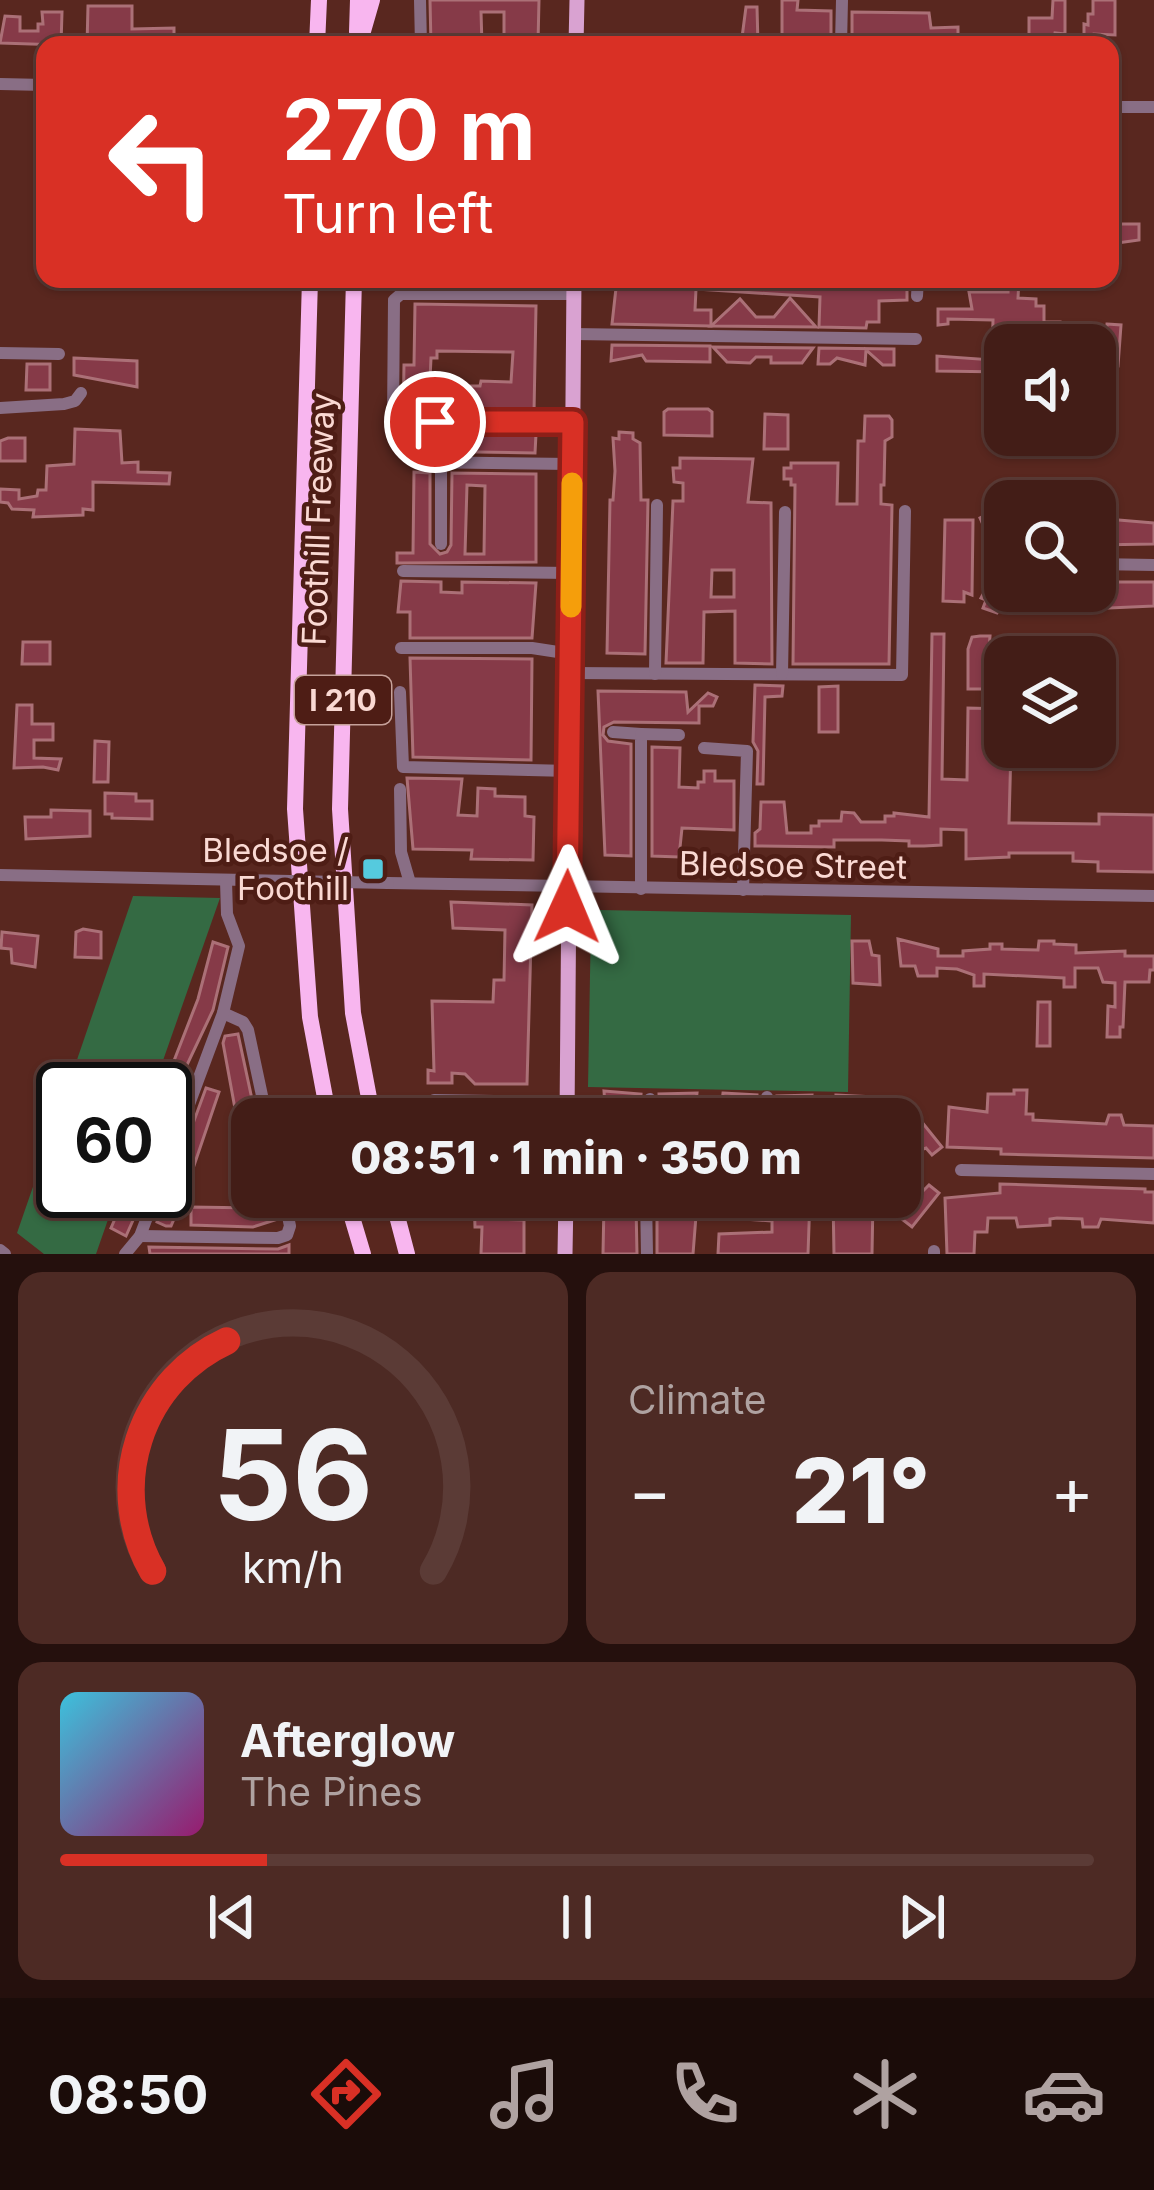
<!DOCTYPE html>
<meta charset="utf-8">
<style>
body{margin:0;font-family:Inter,sans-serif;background:#4d2a24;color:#f1f3f6;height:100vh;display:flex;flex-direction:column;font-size:45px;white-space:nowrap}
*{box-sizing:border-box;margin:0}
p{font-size:39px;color:#afa2a1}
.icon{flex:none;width:66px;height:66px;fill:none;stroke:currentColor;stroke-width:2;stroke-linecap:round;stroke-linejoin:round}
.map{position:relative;height:1254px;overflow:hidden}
.drawer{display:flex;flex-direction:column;gap:18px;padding:18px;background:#25100d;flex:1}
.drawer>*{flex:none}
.guide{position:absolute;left:36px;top:36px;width:1083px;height:252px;border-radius:24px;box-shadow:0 3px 9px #0004,0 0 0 3px #5b3b36;background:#d93025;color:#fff;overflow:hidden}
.fabs{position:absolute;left:984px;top:324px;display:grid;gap:24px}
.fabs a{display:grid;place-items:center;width:132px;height:132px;border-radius:24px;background:#431d17;box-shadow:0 3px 9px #0004,0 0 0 3px #5b3b36;font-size:60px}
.speed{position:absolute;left:36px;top:1062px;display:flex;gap:24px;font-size:60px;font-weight:700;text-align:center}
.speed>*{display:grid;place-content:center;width:156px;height:156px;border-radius:50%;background:#431d17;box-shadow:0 3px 9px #0004,0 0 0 3px #5b3b36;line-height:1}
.speed .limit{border:6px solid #111;border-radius:18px;background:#fff;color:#111}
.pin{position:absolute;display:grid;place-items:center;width:102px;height:102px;color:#fff;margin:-51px;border:6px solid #fff;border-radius:50%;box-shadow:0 3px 12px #0007}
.me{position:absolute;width:132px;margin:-66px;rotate:1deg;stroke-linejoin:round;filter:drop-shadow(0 0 9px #0008)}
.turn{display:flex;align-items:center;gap:42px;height:252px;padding:0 48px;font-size:54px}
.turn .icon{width:156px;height:156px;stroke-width:2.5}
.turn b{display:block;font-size:84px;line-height:102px}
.big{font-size:90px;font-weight:800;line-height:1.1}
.drawer .card{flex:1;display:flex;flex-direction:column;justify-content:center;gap:18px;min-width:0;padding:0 42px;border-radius:24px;background:#4d2a24}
.drawer .dial{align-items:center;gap:0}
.dial svg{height:312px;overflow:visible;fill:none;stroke:#5b3b36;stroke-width:7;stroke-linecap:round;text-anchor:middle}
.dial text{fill:#f1f3f6;stroke:none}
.song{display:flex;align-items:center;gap:36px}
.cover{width:144px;height:144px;border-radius:18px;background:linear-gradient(135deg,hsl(190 70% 55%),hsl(320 70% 35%))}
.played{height:12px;border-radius:6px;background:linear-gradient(90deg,#d93025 20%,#5b3b36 20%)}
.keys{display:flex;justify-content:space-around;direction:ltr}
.heat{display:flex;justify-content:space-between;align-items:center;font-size:66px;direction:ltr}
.drawer .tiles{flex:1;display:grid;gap:18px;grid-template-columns:1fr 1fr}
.card:last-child{grid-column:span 2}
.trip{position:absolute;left:231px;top:1098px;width:690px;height:120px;border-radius:24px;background:#431d17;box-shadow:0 3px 9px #0004,0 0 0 3px #5b3b36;font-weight:800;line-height:120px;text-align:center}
.tabs{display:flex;height:192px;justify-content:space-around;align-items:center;background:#1b0c09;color:#afa2a1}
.tabs .icon{width:84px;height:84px}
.tabs .active{color:#d93025}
.tabs b{font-size:54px;color:#f1f3f6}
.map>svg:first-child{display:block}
</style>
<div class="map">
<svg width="1154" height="1254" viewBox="0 0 1154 1254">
<rect width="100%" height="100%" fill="#59271f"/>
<g fill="#346a43">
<path d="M133,896L220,898L153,1089H67Z"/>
<path d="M600,910L851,915L848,1092L588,1087L591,920Z"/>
<path d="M63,1100V1191H118L96,1254H44L17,1233Z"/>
</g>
<g fill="#863a48" stroke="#ab7077" stroke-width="3" fill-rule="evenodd">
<path d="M430,0H539L538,43L504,44V12H481L482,45H431Z"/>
<path d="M782,0H798L797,10L831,11V37L782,36Z"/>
<path d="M1053,0H1065V34L1055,33L1054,38L1029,37V18H1052Z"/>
<path d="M1093,0H1115V35L1094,34L1093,42H1084V24L1088,25V14H1093Z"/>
<path d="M88,6H132V29L174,28V45H87Z"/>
<path d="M746,7H757L758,45H741Z"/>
<path d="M42,12H62L61,45L0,43L5,16L20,17V31H38V24H43Z"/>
<path d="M852,12L929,13L931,28L958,27V41L894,43V38L852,37Z"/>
<path d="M1110,224H1139V240L1110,244Z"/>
<path d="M617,279H896V289H907V300L879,301V322H867L866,328L819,327L820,297L696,289L695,310H711V326L612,324Z"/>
<path d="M1008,279H1019L1018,298L1036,299V306H1044V322H1060V345H1045V335H1026L1025,341L1005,345V372L937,371V356L992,360L993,320L948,319V324L938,325V309H972L969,292H1008Z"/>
<path d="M790,298L816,327L711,326L740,299L756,317H774Z"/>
<path d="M415,304L536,306L534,412L424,410L423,432L536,434L535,453L412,451L413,423H403L404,365H414ZM437,351L513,352L511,382L481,381L480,386H452L451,379H430L431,358H437Z"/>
<path d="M1107,324L1121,325L1118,366L1098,365V339H1106Z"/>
<path d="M612,345L710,346V362L646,361L642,355L611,361Z"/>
<path d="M713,347L813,348L802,363H771V357H756L750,363L727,362Z"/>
<path d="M819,348L894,349V365H883L866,350L865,365L837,358L830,364H818Z"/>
<path d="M74,358L137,361V387L74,375Z"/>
<path d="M27,364H50V390H26Z"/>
<path d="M668,409H708L712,412V436L664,435V412Z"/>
<path d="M765,414L788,415V449H764Z"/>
<path d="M865,416H889L892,420V437L885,441L884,485H881V504L892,505L889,664H793L795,485H791V479H784V468H791V463H838L837,504H857L858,441H864Z"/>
<path d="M75,429L120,431L122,463L138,462V472L170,473L169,484L93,482V510L83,509V515L33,517L34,510L12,509L8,503L0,502V489L19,490V499L37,496L38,490H46L47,466L74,464Z"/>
<path d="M619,432L633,433V439L640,443L641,500H648L645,654L607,653L610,500H613L615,471L613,438L619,439Z"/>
<path d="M8,438H25V461H0V441Z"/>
<path d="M680,458L753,459L748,502L771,503L772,664L735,663V611L704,612L703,663H666L673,501H683V483L674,482L673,468H680ZM712,570H734V597H711Z"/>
<path d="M414,472L430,473V544L440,554L447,552L451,545L452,473L536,474V562L397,563V553H413ZM467,485L485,486L484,554H465Z"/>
<path d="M999,508L1005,517V542L993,547L980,518Z"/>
<path d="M1095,518L1154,523V544L1095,545Z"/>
<path d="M945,520H973L972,595L964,592V602L943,601Z"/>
<path d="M993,576L1005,581V591H1010L997,613L983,608L986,600L981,598Z"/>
<path d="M401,581L441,582V592L462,593V582L536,583L532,638H410V612H398Z"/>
<path d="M1095,582H1154V606L1019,612L1020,591H1095Z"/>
<path d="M932,634H944L942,779L967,780L968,708L1005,709V747H1011L1009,823L1099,824V814L1154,815V872L1098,871V862L1073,861V853H1009V857L966,859V830L941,829V845L924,846H909V841L882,840H834V847L755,846V833L760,829L761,802H784L787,833H811V826H819V821H841L842,812L854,813L861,822H885V816H894V813L929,817Z"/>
<path d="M980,636H990L986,689H968V649L972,637Z"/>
<path d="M23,642H50V664H22Z"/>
<path d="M410,658L532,659L531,760L413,757Z"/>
<path d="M755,685L783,686L782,696L765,697L763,784H757L758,751L753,742Z"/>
<path d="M838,686V732H819V687Z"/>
<path d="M598,691L686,692L688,712L708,693L717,697L713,706H699V723L614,722L604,727L603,735L608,741L631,744V856L605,855Z"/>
<path d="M17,705H32V724H53V740H34V758L61,759L58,770L43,767L14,768Z"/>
<path d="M95,741L109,742L108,782H94Z"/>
<path d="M652,747L680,748L679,787L698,788V782H704V771H715V781H734V830L682,828L679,857L652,856Z"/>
<path d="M407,778L462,779L458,815L477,816L478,788L495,789V796L525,797V816L534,817L533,860L471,859L472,850L413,849Z"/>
<path d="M105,793L136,794V801H152V819L112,818V814H105Z"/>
<path d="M51,810L90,811V836L26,839L25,817H51Z"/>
<path d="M451,902L532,905L527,1084H475L465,1074L452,1073V1083H428V1070L434,1071L432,1001L493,1002L494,980H504L505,930L453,928Z"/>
<path d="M83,929L101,932V958L75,957L76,932Z"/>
<path d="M2,932L38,936L35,967L12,963L11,949L1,948Z"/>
<path d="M898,939L938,949V956H963V951L990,949V944H1002V949L1038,950L1039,941H1054V944L1076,945V953L1125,951V956H1154V970H1150L1149,982H1125L1123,1027H1120V1037H1107L1108,1006L1115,1007V983L1103,982L1098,968H1075V987H1064V978L984,974V986H974V975L957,969L937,968V976H918L915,966H901Z"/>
<path d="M852,941H869L872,955L879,956L880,985L853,983Z"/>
<path d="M213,942L228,947L213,1010L185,1069L189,1070L186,1081L165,1132L163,1089L198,999Z"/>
<path d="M1038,1002H1050V1046H1037Z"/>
<path d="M238,1034L256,1118L252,1119L249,1185L223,1043L225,1036Z"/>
<path d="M206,1088L219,1092L183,1198L171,1226H166L157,1222Z"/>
<path d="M1014,1090H1027L1026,1114H1033V1120L1106,1124L1109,1115H1121L1124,1125L1154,1126V1158L1001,1154V1149L947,1147L949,1107L987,1112L988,1094H1014Z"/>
<path d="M604,1091L641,1094L639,1119H606Z"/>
<path d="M697,1093L694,1119H660L659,1094Z"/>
<path d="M723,1093L757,1095V1119H720Z"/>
<path d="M812,1095L811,1119H778L777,1096Z"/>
<path d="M836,1095L874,1097V1119H837Z"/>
<path d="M917,1116L942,1147L932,1155L926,1148L915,1152L902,1136L907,1132L904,1126Z"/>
<path d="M1000,1184L1145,1189V1192H1154V1223L1101,1219L1098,1227H1083L1082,1219L1057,1218L1050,1219V1225L1018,1227L1016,1218H988L987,1232H975L974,1254H947L945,1198L1000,1193Z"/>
<path d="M929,1185L939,1193L912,1227L898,1216Z"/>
<path d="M127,1191H146L126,1236L111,1228Z"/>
<path d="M253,1197H273L278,1219L253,1227L191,1225V1207L256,1208Z"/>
<path d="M474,1197L496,1198V1219L524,1220V1254H481L482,1227H475Z"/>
<path d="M720,1197H810L808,1254H718L719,1234L772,1232V1221L718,1217Z"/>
<path d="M833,1197L873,1199L872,1254H834Z"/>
<path d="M604,1204L636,1206L637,1254H603Z"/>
<path d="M696,1216L693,1254H657V1218Z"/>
<path d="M289,1245V1254H150L149,1247L278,1249Z"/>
</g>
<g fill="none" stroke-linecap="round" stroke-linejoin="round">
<g stroke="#896e85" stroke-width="12">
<path d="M420,0L421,45"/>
<path d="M841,45L842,0"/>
<path d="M0,84L45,85"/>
<path d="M1110,107H1154"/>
<path d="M917,296L918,279"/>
<path d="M573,334L916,339"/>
<path d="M0,353L59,354"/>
<path d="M0,408L64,404L75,401L81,393"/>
<path d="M393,420L394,300L401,294H574"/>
<path d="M435,422H573"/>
<path d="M416,462L572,464"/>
<path d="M441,544V462"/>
<path d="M1095,564L1154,565"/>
<path d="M403,571L571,573"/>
<path d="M401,648H532L571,654"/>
<path d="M570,673L902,675L905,511"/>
<path d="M655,674L657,505"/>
<path d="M782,674L785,512"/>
<path d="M400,692L403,767L570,771"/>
<path d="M613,732L641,734V889"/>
<path d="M641,734L679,735"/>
<path d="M704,748L747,751L743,890"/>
<path d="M400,789L401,852L410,883"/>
<path d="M0,875L246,880"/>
<path d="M388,883L1154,896"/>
<path d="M223,1013L243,1022L248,1030L267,1119"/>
<path d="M434,1100L567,1102"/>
<path d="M649,1119L650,1099"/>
<path d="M767,1119V1097"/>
<path d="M165,1169L223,1013L239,946L227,914L226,881"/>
<path d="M961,1170L1154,1174"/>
<path d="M646,1197L647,1254"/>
<path d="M658,1197H710"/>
<path d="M140,1236L278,1238L287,1235L290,1226L284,1197"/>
<path d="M0,1250L5,1254"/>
<path d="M125,1254L140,1236L157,1191"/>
<path d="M934,1254V1251"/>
</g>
<g stroke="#d9a2d1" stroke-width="15">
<path d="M576,45L577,0"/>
<path d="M567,1119L574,279"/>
<path d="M565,1254L566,1197"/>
</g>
<g stroke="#f8b6ef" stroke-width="16">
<path d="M357,32L358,0"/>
<path d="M317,45L319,0"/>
<path d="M359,45L372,0"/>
<path d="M310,279L295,809L310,1017L329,1119"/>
<path d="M354,279L340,809L353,1013L373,1119"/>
<path d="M346,1197L363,1254"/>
<path d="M392,1197L407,1254"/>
</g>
<path stroke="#896e85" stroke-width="12" d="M246,880L388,883"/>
</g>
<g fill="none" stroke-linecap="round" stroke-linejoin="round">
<defs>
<path id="route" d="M435,422H573L567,907"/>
</defs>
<use href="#route" stroke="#8d1f18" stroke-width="30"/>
<use href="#route" stroke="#d93025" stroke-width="21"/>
<path stroke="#f59e0b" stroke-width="21" d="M571,607L572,483"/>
</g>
<rect fill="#55cade" stroke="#4e1d15" stroke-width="4.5" x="361" y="857" width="24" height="24" rx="6"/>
<g text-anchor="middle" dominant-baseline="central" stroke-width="9" stroke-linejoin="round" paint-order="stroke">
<rect fill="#4e1d15" stroke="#c6a19a" stroke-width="3" x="295" y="676" width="96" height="48" rx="9"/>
<g font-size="30" font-weight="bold" fill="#fad9d3">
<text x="343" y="700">I 210</text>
</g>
<g font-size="33" fill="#fad9d3" stroke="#4e1d15">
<text transform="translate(318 519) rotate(-88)">Foothill Freeway</text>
<text transform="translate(793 865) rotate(1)">Bledsoe Street</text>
</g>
<g font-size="33" fill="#fad9d3" stroke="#4e1d15" text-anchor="end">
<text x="349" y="850">Bledsoe /<tspan x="349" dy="38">Foothill</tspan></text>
</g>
</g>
</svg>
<div class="fabs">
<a><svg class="icon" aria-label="sound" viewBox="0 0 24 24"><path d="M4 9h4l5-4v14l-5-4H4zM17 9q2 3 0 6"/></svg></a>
<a><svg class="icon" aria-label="search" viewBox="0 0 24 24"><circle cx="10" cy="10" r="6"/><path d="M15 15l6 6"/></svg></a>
<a><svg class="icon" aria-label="layers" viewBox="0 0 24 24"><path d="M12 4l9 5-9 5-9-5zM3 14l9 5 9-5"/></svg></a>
</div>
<div class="speed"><div class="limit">60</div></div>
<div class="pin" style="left:435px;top:422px;background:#d93025"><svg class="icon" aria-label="arrive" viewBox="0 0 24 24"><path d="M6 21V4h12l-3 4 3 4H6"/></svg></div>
<svg class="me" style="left:567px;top:907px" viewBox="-20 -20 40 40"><path d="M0-17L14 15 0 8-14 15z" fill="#d93025" stroke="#fff" stroke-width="4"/></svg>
<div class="trip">08:51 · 1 min · 350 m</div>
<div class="guide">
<div class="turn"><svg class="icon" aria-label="left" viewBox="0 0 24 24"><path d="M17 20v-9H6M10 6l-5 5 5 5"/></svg><div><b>270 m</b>Turn left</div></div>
</div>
</div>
<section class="drawer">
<div class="tiles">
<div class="card dial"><svg viewBox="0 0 100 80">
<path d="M14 69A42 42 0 1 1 86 69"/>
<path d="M14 69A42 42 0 0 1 33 10" stroke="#d93025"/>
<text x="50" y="56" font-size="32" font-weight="700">56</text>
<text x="50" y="72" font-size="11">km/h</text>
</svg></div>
<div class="card"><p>Climate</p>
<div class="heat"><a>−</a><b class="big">21°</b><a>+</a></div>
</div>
<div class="card">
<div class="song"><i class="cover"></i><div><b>Afterglow</b><p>The Pines</p></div></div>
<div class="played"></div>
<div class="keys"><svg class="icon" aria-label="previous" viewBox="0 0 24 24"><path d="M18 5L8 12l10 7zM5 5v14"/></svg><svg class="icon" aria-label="pause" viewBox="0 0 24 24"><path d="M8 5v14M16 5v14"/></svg><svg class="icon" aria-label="next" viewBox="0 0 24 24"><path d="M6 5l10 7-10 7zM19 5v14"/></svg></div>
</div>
</div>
</section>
<nav class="tabs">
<b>08:50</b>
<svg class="icon active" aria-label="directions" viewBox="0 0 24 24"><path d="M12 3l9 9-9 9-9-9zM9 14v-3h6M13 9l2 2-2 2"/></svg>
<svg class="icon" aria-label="music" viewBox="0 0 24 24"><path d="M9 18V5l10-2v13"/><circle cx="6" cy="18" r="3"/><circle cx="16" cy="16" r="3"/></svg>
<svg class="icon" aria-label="phone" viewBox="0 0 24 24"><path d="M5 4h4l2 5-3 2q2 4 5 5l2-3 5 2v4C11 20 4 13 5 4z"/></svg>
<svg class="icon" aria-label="climate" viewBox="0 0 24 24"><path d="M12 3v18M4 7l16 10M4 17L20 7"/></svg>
<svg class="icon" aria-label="car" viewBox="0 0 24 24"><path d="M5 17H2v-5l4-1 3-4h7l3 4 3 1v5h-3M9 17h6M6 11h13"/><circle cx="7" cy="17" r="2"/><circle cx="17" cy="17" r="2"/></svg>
</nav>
